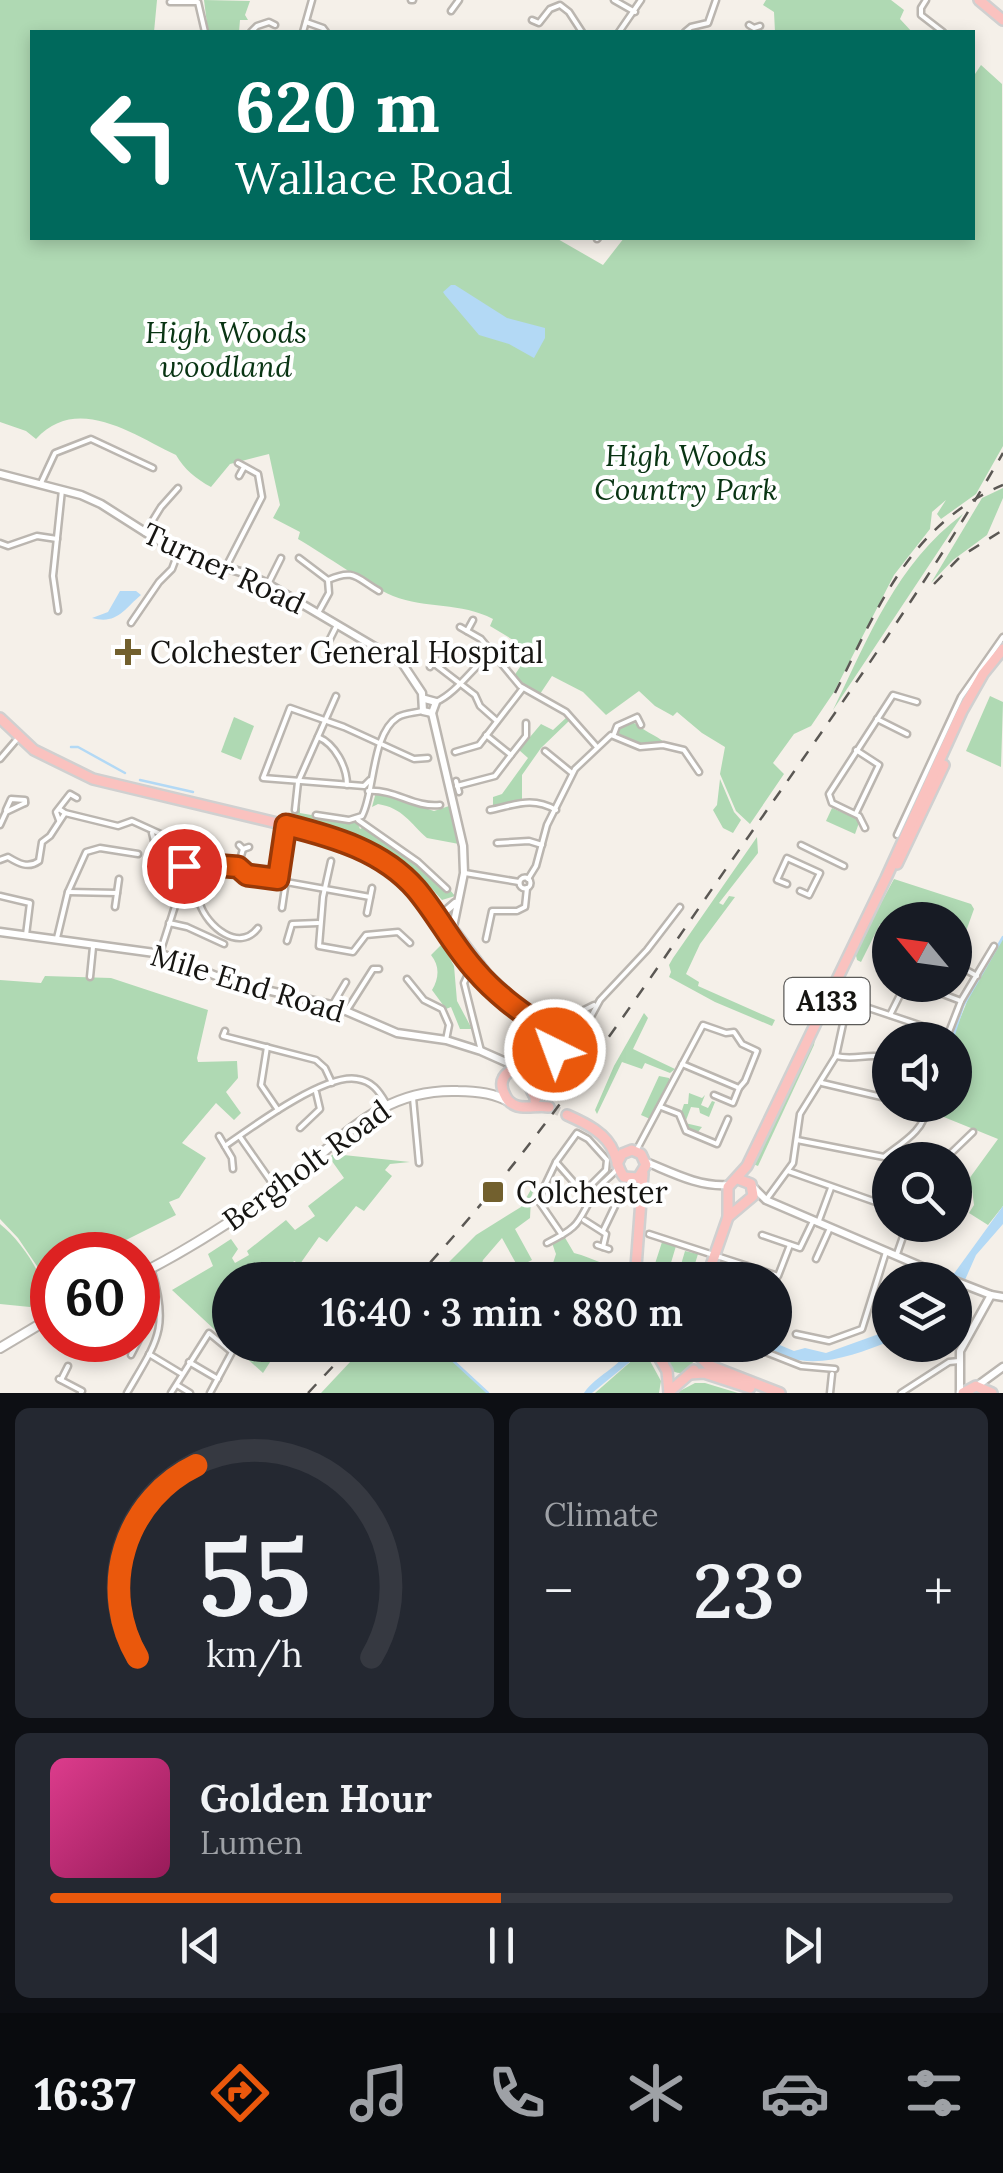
<!DOCTYPE html>
<meta charset="utf-8">
<style>
body{margin:0;font-family:Lora,serif;background:#242831;color:#f1f3f6;height:100vh;display:flex;flex-direction:column;font-size:38px;white-space:nowrap}
*{box-sizing:border-box;margin:0}
p{font-size:32px;color:#9ea1a6}
.icon{flex:none;width:55px;height:55px;fill:none;stroke:currentColor;stroke-width:2;stroke-linecap:round;stroke-linejoin:round}
.map{position:relative;height:1393px;overflow:hidden}
.drawer{display:flex;flex-direction:column;gap:15px;padding:15px;background:#0d0f14;flex:1}
.drawer>*{flex:none}
.hud{position:absolute;left:30px;top:30px;width:945px;height:210px;border-radius:0px;box-shadow:0 5px 15px #0003;background:#00695c;color:#fff;overflow:hidden}
.needle{width:65px;rotate:299deg}
.fabs{position:absolute;left:872px;top:902px;display:grid;gap:20px}
.fabs a{display:grid;place-items:center;width:100px;height:100px;border-radius:50%;background:#171b24;box-shadow:0 5px 15px #0003;font-size:50px}
.speed{position:absolute;left:30px;top:1232px;display:flex;gap:20px;font-size:50px;font-weight:700;text-align:center}
.speed>*{display:grid;place-content:center;width:130px;height:130px;border-radius:50%;background:#171b24;box-shadow:0 5px 15px #0003;line-height:1}
.speed .limit{border:15px solid #d22;background:#fff;color:#111}
.pin{position:absolute;display:grid;place-items:center;width:85px;height:85px;color:#fff;margin:-42px;border:5px solid #fff;border-radius:50%;box-shadow:0 2px 10px #0007}
.me{position:absolute;width:110px;margin:-55px;rotate:318deg;stroke-linejoin:round;filter:drop-shadow(0 0 8px #0008)}
.turn{display:flex;align-items:center;gap:35px;height:210px;padding:0 40px;font-size:45px}
.turn .icon{width:130px;height:130px;stroke-width:2.5}
.turn b{display:block;font-size:70px;line-height:85px}
.big{font-size:75px;font-weight:600;line-height:1.1}
.drawer .card{flex:1;display:flex;flex-direction:column;justify-content:center;gap:15px;min-width:0;padding:0 35px;border-radius:15px;background:#242831}
.drawer .dial{align-items:center;gap:0}
.dial svg{height:260px;overflow:visible;fill:none;stroke:#363941;stroke-width:7;stroke-linecap:round;text-anchor:middle}
.dial text{fill:#f1f3f6;stroke:none}
.song{display:flex;align-items:center;gap:30px}
.cover{width:120px;height:120px;border-radius:15px;background:linear-gradient(135deg,hsl(330 70% 55%),hsl(330 70% 35%))}
.played{height:10px;border-radius:5px;background:linear-gradient(90deg,#ea580c 50%,#363941 50%)}
.keys{display:flex;justify-content:space-around;direction:ltr}
.heat{display:flex;justify-content:space-between;align-items:center;font-size:55px;direction:ltr}
.drawer .tiles{flex:1;display:grid;gap:15px;grid-template-columns:1fr 1fr}
.card:last-child{grid-column:span 2}
.trip{position:absolute;left:212px;top:1262px;width:580px;height:100px;border-radius:50px;background:#171b24;box-shadow:0 5px 15px #0003;font-weight:600;line-height:100px;text-align:center}
.dock{display:flex;height:160px;justify-content:space-around;align-items:center;background:#090b0e;color:#9ea1a6}
.dock .icon{width:70px;height:70px}
.dock .on{color:#ea580c}
.dock b{font-size:45px;color:#f1f3f6}
.map>svg:first-child{display:block}
</style>
<div class="map">
<svg width="1003" height="1393" viewBox="0 0 1003 1393">
<rect width="100%" height="100%" fill="#f5f0e9"/>
<g fill="#afd9b3">
<path d="M0,0H157L154,32H32V238H556L603,265L624,238H972L973,77L981,65L1002,84L1003,446L976,494L941,519L937,514L946,500L932,512L930,529L894,575L834,692L811,726L794,734L773,763L784,774L750,824L736,811L720,774L725,747L702,733L677,712L673,716L655,706L639,691L606,715L583,692L552,676L540,694L516,679L514,676L522,664L523,646L490,626L493,619C461,602 426,609 393,596C364,583 327,556 298,539L300,532L273,518L280,505L269,454L230,464L211,487C196,479 184,469 176,455C132,434 77,394 36,439L26,431L0,422Z"/>
<path d="M204,0L250,1L245,15L248,20H240L239,32H208Z"/>
<path d="M766,0H891L904,10L900,19L912,32H775L774,12L763,5Z"/>
<path d="M1003,488V498L987,535L953,560L931,583L982,498Z"/>
<path d="M963,514L833,710C869,637 896,564 963,514Z"/>
<path d="M990,696L1003,702L1001,767L966,751Z"/>
<path d="M234,717L254,726L241,760L221,752Z"/>
<path d="M567,717L570,720L541,748L522,775V799L493,807V797L502,794L528,758L519,750L541,724L553,730Z"/>
<path d="M633,722C640,729 656,735 665,743L635,745L618,733V729Z"/>
<path d="M720,779L734,812L741,820L733,833L723,828L713,810L717,805Z"/>
<path d="M376,792L434,811L449,806L459,844L427,838C410,823 403,808 378,804L372,807Z"/>
<path d="M300,806V813L345,821L347,824L356,822L355,819L360,820L357,822L360,829L364,827L435,878L433,881L439,882L437,885L443,887L445,893L450,890L455,896L442,900L423,879L373,843L328,824L282,815L294,812L296,815Z"/>
<path d="M832,808L860,820L855,834L826,821Z"/>
<path d="M757,837L758,853L719,903L723,905L729,896L735,897L700,944L686,974L699,982L698,986L775,1020L772,1026L715,1002L669,977L671,972L669,965L673,958Z"/>
<path d="M894,879L971,904L974,909L960,948L955,947V920H890V926L880,924L861,962L857,960L855,951Z"/>
<path d="M1003,937V1206L988,1225L969,1213L974,1205L972,1189L966,1183L998,1139L929,1111L932,1105H955V1040L950,1039L954,1034L968,999Z"/>
<path d="M442,944L454,966L457,1001L472,1029H460L451,1007L446,1009L432,990C439,978 440,966 431,955Z"/>
<path d="M45,976L111,978L208,1010L197,1058L198,1062L237,1061L238,1078L226,1092L241,1113L234,1120L216,1103L182,1143L206,1158L179,1198L169,1202L176,1215L96,1255H52V1276L45,1278L18,1238L0,1219V980L41,983Z"/>
<path d="M644,1013L648,1018L633,1049L675,1069L670,1073L645,1063L642,1069L622,1062L597,1114L595,1110L614,1066Z"/>
<path d="M812,1038L815,1039L814,1045L758,1166L753,1164Z"/>
<path d="M659,1076L669,1078V1081L650,1119L641,1115Z"/>
<path d="M689,1093L702,1098L705,1095L701,1105L708,1108L712,1101L715,1102L709,1117L700,1113L699,1108L691,1107L685,1123L702,1127L698,1132L687,1129L681,1113L684,1104H688Z"/>
<path d="M334,1154L410,1162L390,1164L385,1170L392,1176L364,1211L356,1206L327,1242L319,1237L300,1264L294,1261L281,1280H230V1344L172,1290L213,1266L208,1254L231,1239L238,1249L232,1258L235,1263L249,1255L247,1251L286,1220L295,1230L315,1216L308,1206L344,1178L329,1157Z"/>
<path d="M537,1179L531,1198L530,1218L515,1229L532,1260L518,1267L502,1238L483,1260L479,1275L482,1280H460L452,1274L448,1280H436L445,1266L476,1235L521,1207Z"/>
<path d="M0,1224C19,1239 45,1274 45,1299L30,1307L0,1304Z"/>
<path d="M564,1236L574,1253C594,1258 607,1268 628,1269L627,1280H591L588,1276L536,1280L538,1274L552,1266L556,1254L552,1243Z"/>
<path d="M662,1242L676,1246L670,1266L680,1268L685,1251L698,1254L690,1280L653,1270Z"/>
<path d="M232,1345H281L263,1373Z"/>
<path d="M366,1345H437L489,1393H321Z"/>
<circle cx="680" cy="1360" r="13"/>
<path d="M644,1350L661,1381L659,1393H595Z"/>
<path d="M695,1383H705L738,1393H676Z"/>
</g>
<g fill="#b3d9f5">
<path d="M451,285H455L507,318L545,328V338L534,358L509,344L479,335L445,295L443,292Z"/>
<path d="M120,591H136L141,595C124,609 117,625 92,618L108,612Z"/>
<path d="M1003,1206V1224L976,1255L961,1289L955,1294V1280H951L953,1275Z"/>
<path d="M890,1330V1341C850,1357 803,1375 764,1345L775,1343L794,1351L805,1348L826,1353Z"/>
<path d="M627,1345H642L631,1361L592,1393H584C596,1375 619,1368 629,1349Z"/>
</g>
<g fill="none" stroke-linecap="round" stroke-linejoin="round">
<g stroke="#b3d9f5" stroke-width="2.5">
<path d="M71,747H78L125,773"/>
<path d="M140,780L193,792"/>
<path d="M954,1034L963,1006L1003,937"/>
<path d="M436,1345L488,1393"/>
</g>
<path stroke="#d4cfc9" stroke-width="9" stroke-dasharray="9 4.5" stroke-linecap="butt" d="M551,1108L567,1115"/>
<defs>
<g id="minor">
<path d="M411,0H413"/>
<path d="M614,0L635,12"/>
<path d="M926,0L921,8V15L943,32"/>
<path d="M170,2H198L205,32"/>
<path d="M451,11L459,0"/>
<path d="M532,20L539,23L550,9L560,5L569,12L582,32"/>
<path d="M306,22L323,28L326,32"/>
<path d="M749,25L754,28L760,26"/>
<path d="M251,32L257,26L269,22L275,25"/>
<path d="M303,32L312,0"/>
<path d="M619,32L641,0"/>
<path d="M685,32L691,27L708,23L716,0"/>
<path d="M597,239L598,238"/>
<path d="M239,476L244,467"/>
<path d="M41,483L55,453L91,439L153,468"/>
<path d="M145,533L161,507L178,488"/>
<path d="M0,543L8,546L37,536L57,539"/>
<path d="M299,558L328,580C355,568 356,578 379,591"/>
<path d="M226,567L262,497L258,474L238,463"/>
<path d="M268,584L281,558"/>
<path d="M58,611L53,576L62,490"/>
<path d="M318,613L329,593L328,580"/>
<path d="M131,623L159,582L172,569L178,553"/>
<path d="M460,627L481,639L520,686L566,712L597,747"/>
<path d="M467,631L473,620"/>
<path d="M329,641L337,625"/>
<path d="M432,662L475,695L480,706L497,721"/>
<path d="M430,667L435,656"/>
<path d="M436,702C458,692 472,667 492,653"/>
<path d="M877,719L907,734"/>
<path d="M614,734L617,726L637,717L641,725"/>
<path d="M318,737C335,744 347,767 347,785"/>
<path d="M545,751L572,773"/>
<path d="M455,752L479,745L523,688"/>
<path d="M511,755L526,736V723"/>
<path d="M0,759L18,738"/>
<path d="M370,780L364,786L263,778L290,708L344,727L414,759L428,758"/>
<path d="M456,781L459,792"/>
<path d="M457,786L495,776L511,755L486,735"/>
<path d="M368,791C395,789 414,808 440,805"/>
<path d="M59,809L65,813L118,826L132,821L165,836L167,840L164,849"/>
<path d="M6,810L11,799L25,800V803"/>
<path d="M295,810L298,782L336,696"/>
<path d="M490,810C515,805 532,796 556,810"/>
<path d="M856,813L879,765L856,750"/>
<path d="M316,815L349,820L362,816C375,792 371,734 398,717C405,713 415,713 422,711"/>
<path d="M59,820L56,812L70,794L77,798"/>
<path d="M358,820L418,862L447,889"/>
<path d="M0,825L6,812L25,803"/>
<path d="M865,828L859,816L832,803L829,794L893,695L917,702"/>
<path d="M152,833L154,841L164,849L161,859L165,863L184,866L211,851L218,858V863"/>
<path d="M897,835L961,697L1003,637"/>
<path d="M206,837L211,842V850"/>
<path d="M497,843L529,841L542,845"/>
<path d="M239,845L243,849L249,847"/>
<path d="M801,845L844,866"/>
<path d="M202,858C216,868 233,864 247,875L370,897"/>
<path d="M0,860L8,857C18,863 28,869 39,861L42,842L50,836L65,813"/>
<path d="M331,861L323,897L319,946L353,952L366,935L398,932L410,943"/>
<path d="M238,867L243,849"/>
<path d="M465,873L519,882"/>
<circle cx="525" cy="883" r="5.5"/>
<path d="M278,879L285,829"/>
<path d="M528,879L536,866L547,825L575,769L611,735L640,747L663,745L684,750L699,772"/>
<path d="M787,884L777,880L787,858L820,873L809,895L800,891"/>
<path d="M68,892L117,893"/>
<path d="M0,896L30,903L26,935"/>
<path d="M115,907L119,879"/>
<path d="M282,908L286,881"/>
<path d="M367,913L372,888"/>
<path d="M169,923L187,927L224,944"/>
<path d="M57,938L68,892L86,852L100,848L138,854"/>
<path d="M486,939L492,911H517L525,907L527,888"/>
<path d="M287,941L292,924L318,923"/>
<path d="M160,953L176,903L184,899L200,904C207,926 239,953 258,928"/>
<path d="M955,964L977,976"/>
<path d="M470,970L464,983L481,1051"/>
<path d="M90,977L93,947"/>
<path d="M407,979L424,1000L442,1009L449,1025L446,1040"/>
<path d="M919,985L961,1001"/>
<path d="M833,996L943,1033L949,1032L961,1001L994,946"/>
<path d="M333,1004L346,982"/>
<path d="M347,1010L373,969H379"/>
<path d="M890,1015L905,985"/>
<path d="M572,1016L594,1005"/>
<path d="M587,1024L600,1000L647,950L680,907"/>
<path d="M225,1031L223,1036L316,1060L325,1068L332,1083"/>
<path d="M267,1047L261,1085L278,1110"/>
<path d="M836,1056C855,1061 870,1052 890,1058"/>
<path d="M682,1064L739,1088L733,1103L714,1095"/>
<path d="M822,1083L890,1099"/>
<path d="M413,1098L419,1163"/>
<path d="M661,1107L679,1114L686,1131L717,1144L728,1119"/>
<path d="M300,1128L320,1109L316,1092"/>
<path d="M219,1136L232,1158L233,1169"/>
<path d="M240,1137L277,1190"/>
<path d="M797,1140L884,1157C900,1144 926,1130 926,1108L915,1105"/>
<path d="M225,1146C252,1127 325,1073 357,1079C372,1081 379,1091 386,1103"/>
<path d="M636,1151L703,1025L726,1033L734,1032L742,1044L757,1051L745,1081L739,1088"/>
<path d="M944,1160L973,1132"/>
<path d="M556,1162L577,1186L593,1194"/>
<path d="M788,1171L890,1207"/>
<path d="M766,1200L793,1163L800,1114L836,1056L848,1001"/>
<path d="M584,1220L606,1234L603,1247"/>
<path d="M818,1223L831,1188"/>
<path d="M603,1231L616,1204L614,1202"/>
<path d="M649,1234L778,1276L790,1245"/>
<path d="M562,1235L538,1200L556,1162L577,1133L588,1139L607,1160L606,1170L586,1190"/>
<path d="M762,1235L800,1248L813,1221"/>
<path d="M547,1243C583,1225 576,1223 595,1192C601,1182 610,1178 617,1169"/>
<path d="M597,1245L609,1249"/>
<path d="M897,1254L907,1225"/>
<path d="M816,1259L830,1228"/>
<path d="M796,1334L829,1341L862,1329L886,1252"/>
<path d="M71,1340L85,1347"/>
<path d="M748,1345L801,1366L835,1369"/>
<path d="M149,1354L182,1374"/>
<path d="M131,1355L146,1326L142,1301"/>
<path d="M189,1362L218,1379"/>
<path d="M59,1379L82,1391L81,1393"/>
<path d="M61,1380L68,1366"/>
<path d="M177,1385L190,1393"/>
<path d="M127,1393C157,1341 170,1329 151,1268"/>
<path d="M171,1393L209,1333L232,1352L210,1393"/>
<path d="M830,1393L832,1374"/>
<path d="M901,1393L949,1362L959,1361"/>
</g>
<g id="tertiary">
<path d="M0,474L81,495L101,504L178,553L247,574L268,584L402,663L422,693L423,711L432,713"/>
<path d="M425,699L436,702L432,713L463,846L464,873L453,927"/>
<path d="M446,929L441,915L455,903"/>
<path d="M0,932L162,954L231,982L332,1005L397,1033L446,1040L481,1051L517,1067"/>
<path d="M646,1162C673,1173 699,1187 728,1185"/>
<path d="M753,1187L766,1200L953,1280"/>
<path d="M955,1281L991,1295L1003,1297"/>
<path d="M977,1386L1003,1367"/>
<path d="M960,1393V1351L991,1295"/>
</g>
<g id="secondary">
<path d="M138,1275C186,1251 231,1222 275,1191C338,1147 373,1088 458,1091C476,1091 494,1093 510,1102"/>
<path d="M0,1348L52,1317"/>
</g>
<g id="primary">
<path d="M979,0L1003,20"/>
<path d="M0,718L34,750L93,779L319,833L376,856L438,910L487,975L519,1005L547,1022L575,1020"/>
<path d="M897,864L944,765"/>
<path d="M457,945L481,977"/>
<path d="M575,1020L587,1029L582,1044"/>
<path d="M534,1022L567,1045L582,1044"/>
<path d="M545,1058C528,1064 491,1069 505,1095C507,1100 511,1104 517,1106C526,1109 538,1105 549,1107"/>
<path d="M536,1098C519,1076 543,1065 555,1049C563,1040 568,1030 575,1020"/>
<path d="M535,1100L547,1068L576,1048"/>
<path d="M567,1115C585,1123 607,1133 614,1153C618,1162 617,1168 624,1177L638,1178L646,1165L641,1154L632,1150L622,1154L617,1164"/>
<path d="M728,1217L753,1196L751,1184L738,1179"/>
<path d="M635,1280L643,1174"/>
<path d="M706,1280L728,1217V1187L747,1166L886,878L962,711L983,674L1003,649"/>
<path d="M652,1345L667,1371L669,1393"/>
<path d="M688,1345L708,1365L780,1393"/>
<path d="M663,1363L665,1352L671,1345"/>
<path d="M690,1374L704,1373L750,1388"/>
<path d="M669,1392L694,1370"/>
<path d="M963,1393L976,1386L992,1393"/>
</g>
</defs>
<use href="#minor" stroke="#bbb6b0" stroke-width="9"/>
<use href="#tertiary" stroke="#bbb6b0" stroke-width="11"/>
<use href="#secondary" stroke="#bbb6b0" stroke-width="12"/>
<use href="#primary" stroke="#d0d0d0" stroke-width="14"/>
<use href="#minor" stroke="#fff" stroke-width="4"/>
<use href="#tertiary" stroke="#fff" stroke-width="6"/>
<use href="#secondary" stroke="#fff" stroke-width="8"/>
<use href="#primary" stroke="#fac2bf" stroke-width="9"/>
<g stroke="#5b5854" stroke-width="2.5" stroke-dasharray="12 12" stroke-linecap="butt">
<path d="M934,584L960,557L1003,530"/>
<path d="M835,693C878,608 909,525 1003,485"/>
<path d="M414,1280C534,1152 630,1007 730,863C824,728 921,595 1003,453"/>
<path d="M308,1393L353,1345"/>
</g>
</g>
<g fill="none" stroke-linecap="round" stroke-linejoin="round">
<defs>
<path id="route" d="M184,866L202,858L212,865L238,867L247,875L278,879L286,825C334,837 383,851 416,889C438,915 453,946 476,971C499,998 526,1015 554,1035L558,1042L555,1050"/>
</defs>
<use href="#route" stroke="#983908" stroke-width="25"/>
<use href="#route" stroke="#ea580c" stroke-width="18"/>
</g>
<g fill="#72602e" stroke="#fff" stroke-width="4">
<path d="M123 637h10v10h10v10h-10v10h-10v-10h-10v-10h10z"/>
<rect x="481" y="1180" width="24" height="24" rx="5"/>
</g>
<g text-anchor="middle" dominant-baseline="central" stroke-width="8" stroke-linejoin="round" paint-order="stroke">
<rect fill="#fff" stroke="#5c5b59" stroke-width="2.5" x="784.5" y="978" width="85" height="46" rx="8"/>
<g font-size="28" font-weight="bold" fill="#161512">
<text x="827" y="1001">A133</text>
</g>
<g font-size="30" font-style="italic" fill="#093413" stroke="#fff">
<text x="226" y="332">High Woods<tspan x="226" dy="34">woodland</tspan></text>
<text x="686" y="455">High Woods<tspan x="686" dy="34">Country Park</tspan></text>
</g>
<g font-size="30" fill="#161512" stroke="#fff">
<text transform="translate(224 568) rotate(25)">Turner Road</text>
<text transform="translate(248 983) rotate(17)">Mile End Road</text>
<text transform="translate(306 1165) rotate(-36)">Bergholt Road</text>
</g>
<g font-size="30" fill="#161512" stroke="#fff" text-anchor="start">
<text x="150" y="652">Colchester General Hospital</text>
<text x="516" y="1192">Colchester</text>
</g>
</g>
</svg>
<div class="fabs">
<a><svg class="needle" viewBox="-14 -14 28 28"><path d="M0-13l5 13h-10z" fill="#e53935"/><path d="M0 13l5-13h-10z" fill="#9ea1a6"/></svg></a>
<a><svg class="icon" aria-label="sound" viewBox="0 0 24 24"><path d="M4 9h4l5-4v14l-5-4H4zM17 9q2 3 0 6"/></svg></a>
<a><svg class="icon" aria-label="search" viewBox="0 0 24 24"><circle cx="10" cy="10" r="6"/><path d="M15 15l6 6"/></svg></a>
<a><svg class="icon" aria-label="layers" viewBox="0 0 24 24"><path d="M12 4l9 5-9 5-9-5zM3 14l9 5 9-5"/></svg></a>
</div>
<div class="speed"><div class="limit">60</div></div>
<div class="pin" style="left:184px;top:866px;background:#d93025"><svg class="icon" aria-label="arrive" viewBox="0 0 24 24"><path d="M6 21V4h12l-3 4 3 4H6"/></svg></div>
<svg class="me" style="left:555px;top:1050px" viewBox="-20 -20 40 40"><circle r="17" fill="#ea580c" stroke="#fff" stroke-width="3"/><path d="M0-11L8 9 0 5-8 9z" fill="#fff"/></svg>
<div class="trip">16:40 · 3 min · 880 m</div>
<div class="hud">
<div class="turn"><svg class="icon" aria-label="left" viewBox="0 0 24 24"><path d="M17 20v-9H6M10 6l-5 5 5 5"/></svg><div><b>620 m</b>Wallace Road</div></div>
</div>
</div>
<section class="drawer">
<div class="tiles">
<div class="card dial"><svg viewBox="0 0 100 80">
<path d="M14 69A42 42 0 1 1 86 69"/>
<path d="M14 69A42 42 0 0 1 32 10" stroke="#ea580c"/>
<text x="50" y="56" font-size="32" font-weight="700">55</text>
<text x="50" y="72" font-size="11">km/h</text>
</svg></div>
<div class="card"><p>Climate</p>
<div class="heat"><a>−</a><b class="big">23°</b><a>+</a></div>
</div>
<div class="card">
<div class="song"><i class="cover"></i><div><b>Golden Hour</b><p>Lumen</p></div></div>
<div class="played"></div>
<div class="keys"><svg class="icon" aria-label="previous" viewBox="0 0 24 24"><path d="M18 5L8 12l10 7zM5 5v14"/></svg><svg class="icon" aria-label="pause" viewBox="0 0 24 24"><path d="M8 5v14M16 5v14"/></svg><svg class="icon" aria-label="next" viewBox="0 0 24 24"><path d="M6 5l10 7-10 7zM19 5v14"/></svg></div>
</div>
</div>
</section>
<nav class="dock">
<b>16:37</b>
<svg class="icon on" aria-label="directions" viewBox="0 0 24 24"><path d="M12 3l9 9-9 9-9-9zM9 14v-3h6M13 9l2 2-2 2"/></svg>
<svg class="icon" aria-label="music" viewBox="0 0 24 24"><path d="M9 18V5l10-2v13"/><circle cx="6" cy="18" r="3"/><circle cx="16" cy="16" r="3"/></svg>
<svg class="icon" aria-label="phone" viewBox="0 0 24 24"><path d="M5 4h4l2 5-3 2q2 4 5 5l2-3 5 2v4C11 20 4 13 5 4z"/></svg>
<svg class="icon" aria-label="climate" viewBox="0 0 24 24"><path d="M12 3v18M4 7l16 10M4 17L20 7"/></svg>
<svg class="icon" aria-label="car" viewBox="0 0 24 24"><path d="M5 17H2v-5l4-1 3-4h7l3 4 3 1v5h-3M9 17h6M6 11h13"/><circle cx="7" cy="17" r="2"/><circle cx="17" cy="17" r="2"/></svg>
<svg class="icon" aria-label="filters" viewBox="0 0 24 24"><path d="M4 7h16M4 17h16"/><circle cx="9" cy="7" r="2"/><circle cx="15" cy="17" r="2"/></svg>
</nav>
